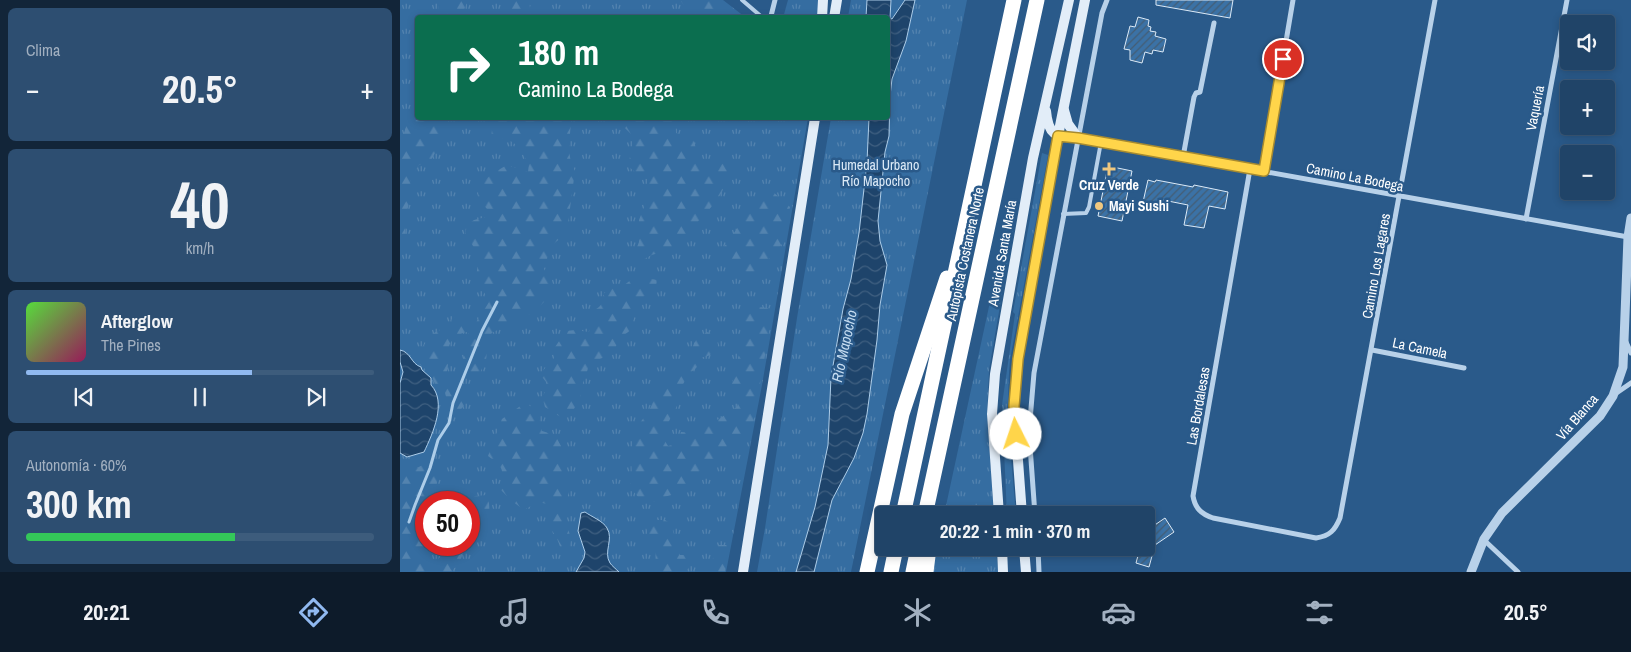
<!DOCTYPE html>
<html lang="es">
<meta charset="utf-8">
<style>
body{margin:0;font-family:"Archivo Narrow",sans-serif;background:#2d4e71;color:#f1f3f6;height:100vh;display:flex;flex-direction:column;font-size:19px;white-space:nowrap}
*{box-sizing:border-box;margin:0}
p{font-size:16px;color:#a2b0c0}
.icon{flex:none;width:28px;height:28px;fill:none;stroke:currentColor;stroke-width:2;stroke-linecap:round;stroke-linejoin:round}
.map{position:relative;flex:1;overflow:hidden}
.side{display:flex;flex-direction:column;gap:8px;padding:8px;background:#122539;width:400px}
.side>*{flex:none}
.hud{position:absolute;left:15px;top:15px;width:475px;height:105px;border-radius:5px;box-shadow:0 2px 8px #0003,0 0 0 1px #3d5c7c;background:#0b6e4f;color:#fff;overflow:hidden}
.tools{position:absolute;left:1160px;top:15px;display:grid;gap:10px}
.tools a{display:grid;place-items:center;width:55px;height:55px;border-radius:5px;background:#204468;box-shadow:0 2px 8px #0003,0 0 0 1px #3d5c7c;font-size:25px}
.speed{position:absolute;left:15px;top:491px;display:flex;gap:10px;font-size:25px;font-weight:700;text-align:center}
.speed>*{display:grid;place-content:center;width:65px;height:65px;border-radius:50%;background:#204468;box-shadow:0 2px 8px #0003,0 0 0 1px #3d5c7c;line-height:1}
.speed .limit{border:8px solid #d22;background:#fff;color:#111}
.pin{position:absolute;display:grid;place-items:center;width:42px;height:42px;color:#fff;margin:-21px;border:2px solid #fff;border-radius:50%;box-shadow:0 1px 5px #0007}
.me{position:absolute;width:55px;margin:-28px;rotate:356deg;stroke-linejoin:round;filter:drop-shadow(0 0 4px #0008)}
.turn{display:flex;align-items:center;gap:18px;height:105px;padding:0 20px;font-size:22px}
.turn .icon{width:65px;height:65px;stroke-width:2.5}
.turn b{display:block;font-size:35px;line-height:42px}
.big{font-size:38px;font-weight:700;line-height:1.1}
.side .widget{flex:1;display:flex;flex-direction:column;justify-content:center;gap:8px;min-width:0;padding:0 18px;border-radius:8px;background:#2d4e71}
.side .dial{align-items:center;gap:0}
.dial b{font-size:65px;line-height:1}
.song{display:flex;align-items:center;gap:15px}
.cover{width:60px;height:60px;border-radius:8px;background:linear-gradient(135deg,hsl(110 70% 55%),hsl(330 70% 35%))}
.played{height:5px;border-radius:2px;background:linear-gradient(90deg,#90b9f0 65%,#3d5c7c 65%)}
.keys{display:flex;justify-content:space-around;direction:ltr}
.heat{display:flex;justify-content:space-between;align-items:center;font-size:28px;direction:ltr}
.charge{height:8px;border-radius:4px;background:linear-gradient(90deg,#34c759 60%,#3d5c7c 0)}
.trip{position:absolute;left:475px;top:506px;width:280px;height:50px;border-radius:5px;background:#204468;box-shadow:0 2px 8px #0003,0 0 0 1px #3d5c7c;font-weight:700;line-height:50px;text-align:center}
.tabs{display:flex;height:80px;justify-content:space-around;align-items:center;background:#0d1b2a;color:#a2b0c0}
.tabs .icon{width:35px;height:35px}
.tabs .on{color:#90b9f0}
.tabs b{font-size:22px;color:#f1f3f6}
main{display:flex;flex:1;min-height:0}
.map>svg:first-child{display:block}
</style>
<main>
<section class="side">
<div class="widget"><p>Clima</p>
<div class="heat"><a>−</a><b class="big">20.5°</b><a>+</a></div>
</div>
<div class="widget dial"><b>40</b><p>km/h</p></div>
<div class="widget">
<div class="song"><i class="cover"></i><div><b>Afterglow</b><p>The Pines</p></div></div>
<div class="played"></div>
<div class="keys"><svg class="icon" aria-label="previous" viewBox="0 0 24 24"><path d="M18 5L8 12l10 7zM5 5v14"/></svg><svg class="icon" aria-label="pause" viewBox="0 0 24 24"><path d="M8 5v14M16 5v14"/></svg><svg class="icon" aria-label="next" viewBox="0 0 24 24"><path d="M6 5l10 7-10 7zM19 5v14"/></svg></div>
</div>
<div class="widget"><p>Autonomía · 60%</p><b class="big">300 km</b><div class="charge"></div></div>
</section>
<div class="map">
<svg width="1231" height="572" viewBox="0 0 1231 572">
<defs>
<pattern id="grass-tufts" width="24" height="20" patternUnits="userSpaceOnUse" patternTransform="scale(1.25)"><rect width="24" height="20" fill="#356da1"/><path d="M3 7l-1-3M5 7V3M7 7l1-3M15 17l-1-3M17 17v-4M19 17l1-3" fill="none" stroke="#5383af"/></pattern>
<pattern id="forest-firs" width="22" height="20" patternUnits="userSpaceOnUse" patternTransform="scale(1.25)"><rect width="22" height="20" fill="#356da1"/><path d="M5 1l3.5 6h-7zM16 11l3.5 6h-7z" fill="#5383af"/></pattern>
<pattern id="water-waves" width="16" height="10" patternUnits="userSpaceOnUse" patternTransform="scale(1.25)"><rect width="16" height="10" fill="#1e446b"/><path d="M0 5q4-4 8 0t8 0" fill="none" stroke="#406081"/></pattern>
<pattern id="building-hatch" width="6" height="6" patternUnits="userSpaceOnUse" patternTransform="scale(1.25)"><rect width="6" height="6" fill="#3b72a6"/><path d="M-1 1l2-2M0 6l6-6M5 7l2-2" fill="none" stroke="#445d74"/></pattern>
</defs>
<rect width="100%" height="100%" fill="#2a5a8a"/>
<g fill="url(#grass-tufts)" fill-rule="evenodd">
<path d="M0,0H323L345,17L18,18V118H408L362,385L326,572H0ZM26,502H69V545H26Z"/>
<path d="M388,0H420L419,17L383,18Z"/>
<path d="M451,0H567L451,572H357L365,528L397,318L431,118H488V18L448,17Z"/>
<path d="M642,153L648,155L610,360C605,411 612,464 616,515H607L602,405L615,314L613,312Z"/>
<path d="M613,230L589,370L587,417L594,515H544L593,288L603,231Z"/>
<path d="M537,548H596L598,572H532Z"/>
</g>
<g fill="url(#forest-firs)">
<path d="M40,0H68L61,17H36Z"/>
<path d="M105,0H129L130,8L140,17H111L103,12V8Z"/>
<path d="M280,0H311L333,17C310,18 296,21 280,0Z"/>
<path d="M17,91L18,118H39L43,139L31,160L19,165L11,177L9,204L4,220L7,243L0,256V146Z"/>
<path d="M93,118H167L171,121C170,138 166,156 175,171L168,223L163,236L151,246L144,269C146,273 150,279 150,283C154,304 121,320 106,327C99,330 94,330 89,336L86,360L76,381L63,373L60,366L72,337L67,332C56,334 49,341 47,353C47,357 48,361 48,365C47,372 45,376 49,383C54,390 60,387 67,398L65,404L59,412L50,409L44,390L37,389L31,374L18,363L15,354L25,344L28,336L44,328L53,318L62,312L66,314L68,325L75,324L89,302L84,292L76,281C78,260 80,252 65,235L67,225L74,220L86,217L87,209L78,199C77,181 93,173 107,165L128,172L129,163C116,145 115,136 91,140Z"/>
<path d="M219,118H275L276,133L294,141L298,157L308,163L319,162L327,165C331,193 307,210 291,230C286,236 281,247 274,252C268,256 262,252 255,254C250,255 243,260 238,262L234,255L239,242V220L250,192L247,179L241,177L228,166L233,143L232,135L223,126Z"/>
<path d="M360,187L372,191L390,207L382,244L357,273L339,271L328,259L324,247L346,216Z"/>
<path d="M236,276L257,280L255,292L246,295L238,301L231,330L221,337L212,354L190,363L181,388V397L171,414L162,418L145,407L142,396L147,390L146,382L140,374L147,366L152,364L155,354L153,350L166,331L175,330L189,332L192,312L199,307L206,299L203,294L212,288L223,286Z"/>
<path d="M353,306L373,309L353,425L342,441L331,449L321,459L301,470L275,494L264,497L256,502L238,497L230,487L232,476L231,455L236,428L249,411L259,387L270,382L272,373L288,358L297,338L307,332L316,337L319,349L308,356L299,358L297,367L288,375L281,388V398L268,423L263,438L268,446L277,444L281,432C302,435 320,417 337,407C340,397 339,392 332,384C333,369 339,360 341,345C343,334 338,329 342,317C344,312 349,309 353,306Z"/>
<path d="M126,402L138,414L142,431L155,435L161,446L165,482L169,488L165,518L171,539L169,550L161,549L156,536L149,527L152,515L147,504L138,502L124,510L112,501L101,490C100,469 109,472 88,456L102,419Z"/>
<path d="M43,459L35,488L17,519C26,531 24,539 23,553L29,560H37L55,545H66L59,564L50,572H0V464L12,470L32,461Z"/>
<path d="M88,495C91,516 91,535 69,544L68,502L75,496Z"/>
<path d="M251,520H265L271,524L280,555H284L294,560L287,570L279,569L278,572H256L255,539L249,537L245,524Z"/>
<path d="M319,545H330L325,572H312L313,557Z"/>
</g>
<g fill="url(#water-waves)" stroke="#adcde9">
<path d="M467,0H491L490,18L492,19L505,0H515L506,41L492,79L490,96L489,136L485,152L478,221L480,241L487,265L480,305L477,340L467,414L463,433L454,458L432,500L414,572H396L415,507L428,445L431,377L443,309L451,279L459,233L467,162L469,118H488V18L466,17Z"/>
<path d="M0,350C11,352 11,364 21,367L22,370L31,378V385C47,402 33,433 24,452L7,457L0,453V383L3,372L0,362Z"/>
<path d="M185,512C192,517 203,521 207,528C214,539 203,552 210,563C212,566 216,569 219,572H176L184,558L185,552L178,531L181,513Z"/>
</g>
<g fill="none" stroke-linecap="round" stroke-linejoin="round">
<path stroke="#adcde9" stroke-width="3" d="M9,522L15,505L30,468L38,440L49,423L53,403L82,331L97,302"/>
</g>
<g fill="url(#building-hatch)" stroke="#dceaf7">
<path d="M756,0H833L830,18L756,5Z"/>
<path d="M738,17L749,20L748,26L751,27L750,31L756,32L755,36L766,39L763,52L753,50L752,54L745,52L742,63L730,60V50L724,49L730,26L735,27Z"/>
<path d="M708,166L732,171L722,221L698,216Z"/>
<path d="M748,180L755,182L756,180L793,187L794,185L828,192L825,209L809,206L804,228L784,225L788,205L758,199L757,205L743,202Z"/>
<path d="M765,518L774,532L755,545L749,567L736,563L740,548H746V531Z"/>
</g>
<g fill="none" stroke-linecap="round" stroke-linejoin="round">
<g stroke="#b8d1e9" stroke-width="4">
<path d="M342,0L363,18"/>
<path d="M663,214L686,213L689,207L701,142"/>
</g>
<g stroke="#b8d1e9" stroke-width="5">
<path d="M371,16L375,0"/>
<path d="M678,138L1228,237"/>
<path d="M783,157L794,97L796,93L800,92L814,23"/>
<path d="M850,169L793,496C795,508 801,514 813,518L916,538C930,536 935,530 940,518L1035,0"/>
<path d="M864,171L893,0"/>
<path d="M1126,219L1167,0"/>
<path d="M1226,342L1231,353"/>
<path d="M972,350L1064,368"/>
<path d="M1215,394L1231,383"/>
<path d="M635,515L629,432L634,373L702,13L707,0"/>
<path d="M1084,540L1118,572"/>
<path d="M638,548L639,572"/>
</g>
<path stroke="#b8d1e9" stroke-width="9" d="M1071,572L1084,539L1102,513L1200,416L1213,396L1223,367L1228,237L1231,218"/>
<g stroke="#e2edf8" stroke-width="10">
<path d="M422,18L423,0"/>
<path d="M434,18L437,0"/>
<path d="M664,110L668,124L678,138"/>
<path d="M646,111C648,134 655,138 678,138"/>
<path d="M599,515L592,414L595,374L633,158L669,0"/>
<path d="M622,515L614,406L618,359L658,136L685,0"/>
<path d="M602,548L603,572"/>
<path d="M624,548L626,572"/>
<path d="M343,572L415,118"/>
</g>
<g stroke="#fff" stroke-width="15">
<path d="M503,515L614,0"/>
<path d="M525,515L637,0"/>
<path d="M467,572L502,414L547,278"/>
<path d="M491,572L496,548"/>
<path d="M513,572L518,548"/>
<path d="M526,572L529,548"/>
</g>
</g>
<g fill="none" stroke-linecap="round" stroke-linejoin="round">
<defs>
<path id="route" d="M616,434L614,406L618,359L658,136L678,138L864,171L883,59"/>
</defs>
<use href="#route" stroke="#a68a30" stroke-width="12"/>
<use href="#route" stroke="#ffd54a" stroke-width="9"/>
</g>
<g fill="#f0c87f" stroke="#2a5a8a" stroke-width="2">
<path d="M706.5 161.5h5v5h5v5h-5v5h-5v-5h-5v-5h5z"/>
<circle cx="699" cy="206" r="5"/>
</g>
<g text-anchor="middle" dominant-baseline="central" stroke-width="5" stroke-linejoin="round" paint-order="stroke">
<g font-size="14" fill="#fff" stroke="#2a5a8a">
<text transform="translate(1135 108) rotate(-79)">Vaquería</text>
<text transform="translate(955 177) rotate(11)">Camino La Bodega</text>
<text transform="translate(602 253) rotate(-80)">Avenida Santa María</text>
<text transform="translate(565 254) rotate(-78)">Autopista Costanera Norte</text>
<text transform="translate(976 266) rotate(-80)">Camino Los Lagares</text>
<text transform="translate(1020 348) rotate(12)">La Camela</text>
<text transform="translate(798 406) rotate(-80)">Las Bordalesas</text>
<text transform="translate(1177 417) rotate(-49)">Vía Blanca</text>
</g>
<g font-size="14" fill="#dceaf7" stroke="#2a5a8a">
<text x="476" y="165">Humedal Urbano<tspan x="476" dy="16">Río Mapocho</tspan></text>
</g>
<g font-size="14" font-weight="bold" fill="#fff" stroke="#2a5a8a">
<text x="709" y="185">Cruz Verde</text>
<text x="709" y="206" text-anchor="start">Mayi Sushi</text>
</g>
<g font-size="15" font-style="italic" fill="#c4dbf0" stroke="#2a5a8a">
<text transform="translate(444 346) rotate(-78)">Río Mapocho</text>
</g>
</g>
</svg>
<div class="tools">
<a><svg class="icon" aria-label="sound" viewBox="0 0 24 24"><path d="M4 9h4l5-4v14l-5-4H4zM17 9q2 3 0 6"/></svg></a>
<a>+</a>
<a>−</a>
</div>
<div class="speed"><div class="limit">50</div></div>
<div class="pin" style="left:883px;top:59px;background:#d93025"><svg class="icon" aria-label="arrive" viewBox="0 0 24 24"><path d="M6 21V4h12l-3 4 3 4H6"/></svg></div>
<svg class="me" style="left:616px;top:434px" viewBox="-20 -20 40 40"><circle r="19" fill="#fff"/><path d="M0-13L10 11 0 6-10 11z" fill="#ffd54a"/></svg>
<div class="trip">20:22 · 1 min · 370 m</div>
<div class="hud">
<div class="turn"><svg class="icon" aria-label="right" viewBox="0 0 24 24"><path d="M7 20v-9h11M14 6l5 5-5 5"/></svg><div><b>180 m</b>Camino La Bodega</div></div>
</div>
</div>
</main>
<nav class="tabs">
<b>20:21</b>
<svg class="icon on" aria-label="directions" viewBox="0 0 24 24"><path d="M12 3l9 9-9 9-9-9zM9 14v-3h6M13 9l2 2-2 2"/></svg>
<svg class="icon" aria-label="music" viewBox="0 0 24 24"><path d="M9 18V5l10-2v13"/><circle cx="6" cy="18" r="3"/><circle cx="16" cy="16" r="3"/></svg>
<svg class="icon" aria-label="phone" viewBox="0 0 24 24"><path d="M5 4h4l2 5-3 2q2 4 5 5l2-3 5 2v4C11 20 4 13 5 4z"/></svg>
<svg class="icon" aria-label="climate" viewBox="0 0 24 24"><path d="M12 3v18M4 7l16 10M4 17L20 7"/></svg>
<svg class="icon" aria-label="car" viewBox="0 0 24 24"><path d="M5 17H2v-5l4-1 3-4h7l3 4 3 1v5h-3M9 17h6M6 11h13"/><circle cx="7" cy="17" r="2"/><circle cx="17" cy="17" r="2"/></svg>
<svg class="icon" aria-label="filters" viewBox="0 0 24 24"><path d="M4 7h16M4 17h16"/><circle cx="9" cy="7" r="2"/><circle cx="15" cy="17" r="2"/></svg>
<b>20.5°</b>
</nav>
